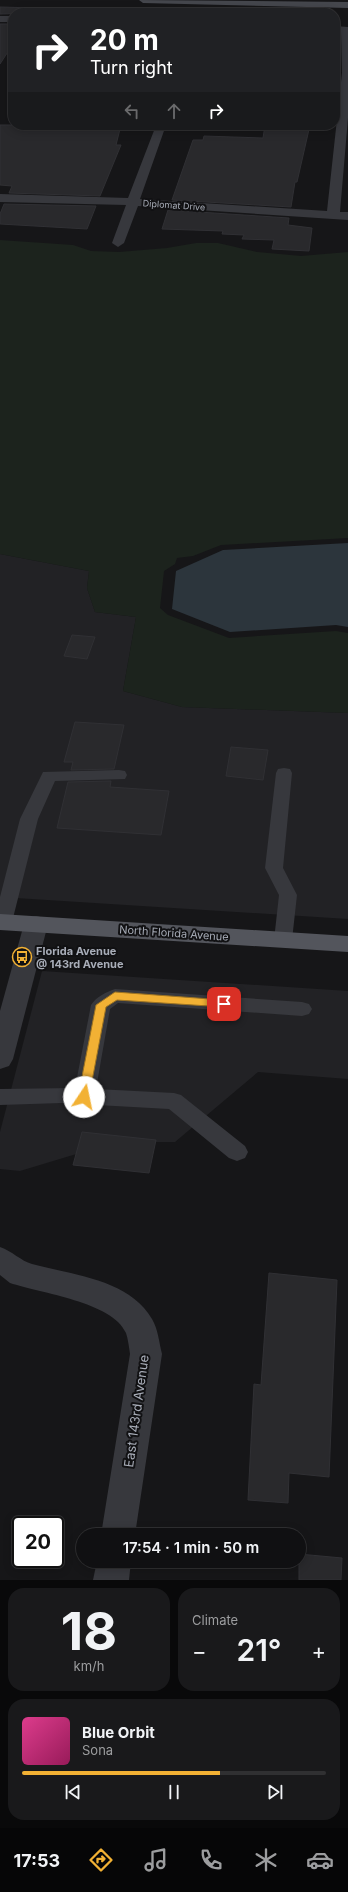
<!DOCTYPE html>
<meta charset="utf-8">
<style>
body{margin:0;font-family:Inter,sans-serif;background:#19191b;color:#f1f3f6;height:100vh;display:flex;flex-direction:column;font-size:15px;white-space:nowrap}
*{box-sizing:border-box;margin:0}
p{font-size:13px;color:#9c9d9f}
.icon{flex:none;width:22px;height:22px;fill:none;stroke:currentColor;stroke-width:2;stroke-linecap:round;stroke-linejoin:round}
.map{position:relative;height:1580px;overflow:hidden}
.drawer{display:flex;flex-direction:column;gap:8px;padding:8px;background:#09090a;flex:1}
.drawer>*{flex:none}
.guide{position:absolute;left:8px;top:8px;width:332px;height:122px;border-radius:16px;box-shadow:0 2px 10px #0003,0 0 0 1px #303032;background:#202124;color:#fff;overflow:hidden}
.speed{position:absolute;left:12px;top:1516px;display:flex;gap:8px;font-size:20px;font-weight:700;text-align:center}
.speed>*{display:grid;place-content:center;width:52px;height:52px;border-radius:50%;background:#101012;box-shadow:0 2px 10px #0003,0 0 0 1px #303032;line-height:1}
.speed .limit{border:2px solid #111;border-radius:6px;background:#fff;color:#111}
.pin{position:absolute;display:grid;place-items:center;width:34px;height:34px;color:#fff;margin:-17px;border-radius:8px;box-shadow:0 2px 6px #0006}
.me{position:absolute;width:44px;margin:-22px;rotate:11deg;stroke-linejoin:round;filter:drop-shadow(0 0 3px #0008)}
.turn{display:flex;align-items:center;gap:14px;height:84px;padding:0 16px;font-size:18px}
.turn .icon{width:52px;height:52px;stroke-width:2.5}
.turn b{display:block;font-size:28px;line-height:34px}
.lanes{display:flex;align-items:center;height:38px;padding:0 16px;background:#0003;justify-content:center;gap:20px;direction:ltr}
.lanes .off{opacity:.35}
.big{font-size:30px;font-weight:600;line-height:1.1}
.drawer .widget{flex:1;display:flex;flex-direction:column;justify-content:center;gap:6px;min-width:0;padding:0 14px;border-radius:16px;background:#19191b}
.drawer .dial{align-items:center;gap:0}
.dial b{font-size:52px;line-height:1}
.song{display:flex;align-items:center;gap:12px}
.cover{width:48px;height:48px;border-radius:6px;background:linear-gradient(135deg,hsl(330 70% 55%),hsl(330 70% 35%))}
.played{height:4px;border-radius:2px;background:linear-gradient(90deg,#f2b134 65%,#303032 65%)}
.keys{display:flex;justify-content:space-around;direction:ltr}
.heat{display:flex;justify-content:space-between;align-items:center;font-size:22px;direction:ltr}
.drawer .tiles{flex:1;display:grid;gap:8px;grid-template-columns:1fr 1fr}
.widget:last-child{grid-column:span 2}
.trip{position:absolute;left:76px;top:1528px;width:230px;height:40px;border-radius:20px;background:#101012;box-shadow:0 2px 10px #0003,0 0 0 1px #303032;font-weight:600;line-height:40px;text-align:center}
.tabs{display:flex;height:64px;justify-content:space-around;align-items:center;background:#060607;color:#9c9d9f}
.tabs .icon{width:28px;height:28px}
.tabs .active{color:#f2b134}
.tabs b{font-size:18px;color:#f1f3f6}
.map>svg:first-child{display:block}
</style>
<div class="map">
<svg width="348" height="1580" viewBox="0 0 348 1580">
<rect width="100%" height="100%" fill="#161618"/>
<g fill="#222225">
<path d="M0,554L89,571L87,588L95,612L136,617L123,691L182,707L348,713V919L0,897Z"/>
<path d="M42,971L348,991V1079L258,1072L175,1142H116L20,1171L0,1169V1132Z"/>
</g>
<path fill="#1c231d" d="M0,240L73,245L91,251L119,252L167,248L196,243H218L257,252L301,256L348,252V538L221,545L193,556L177,558L175,564L164,571L160,608L168,615L229,638L336,631L348,633V713L182,707L123,691L136,617L95,612L87,588L89,571L0,554Z"/>
<path fill="#2c353c" d="M348,543V627L336,625L230,632L172,609L176,571L223,550Z"/>
<g fill="#29292c" stroke="#303034">
<path d="M0,7L36,8L33,13L0,14Z"/>
<path d="M0,24H13V44L0,64Z"/>
<path d="M0,125H121L116,145H121L100,196L9,193L12,186L0,185Z"/>
<path d="M265,125H310L297,182H295L291,207L172,200L193,140H203L204,136L263,138Z"/>
<path d="M4,204L96,206L87,229L0,224V214Z"/>
<path d="M168,210L289,218L288,225L312,228L309,251L272,249L274,240L242,239L244,235L222,234L223,231L162,229Z"/>
<path d="M72,635L95,637L87,659L64,656Z"/>
<path d="M75,722L124,725L114,769L71,770L73,762H64Z"/>
<path d="M231,747L268,750L263,780L226,776Z"/>
<path d="M111,781L110,787L169,791L161,835L57,828L68,782Z"/>
<path d="M82,1132L156,1140L149,1173L73,1165Z"/>
<path d="M269,1273L337,1280L329,1477L289,1473L288,1503L248,1500L254,1384L261,1385Z"/>
<path d="M299,1554L342,1558L341,1580H299Z"/>
</g>
<g fill="none" stroke-linecap="round" stroke-linejoin="round">
<g fill="#37383d" fill-rule="evenodd">
<path d="M284,768L290,769L292,773L283,868L297,895L292,940L290,945L283,946L276,945L274,940L279,895L265,868L276,773L278,769Z"/>
<path d="M119,770L125,771L127,775L125,779L55,781L38,819L12,922L10,926L0,927V897L20,819L43,772Z"/>
<path d="M115,989L302,1002L309,1004L312,1009L309,1014L302,1016L118,1003L110,1009L96,1089L174,1093L181,1095L245,1146L248,1152L245,1158L237,1161L229,1158L169,1109L61,1103L0,1105V1089L75,1088L91,1005C96,997 106,992 115,989Z"/>
</g>
<g fill="#37383d" fill-rule="evenodd">
<rect x="0" y="16" width="13" height="6"/>
<path d="M335,26L348,27V118L340,212H348V220L138,206L124,243L118,247L112,243L126,205L0,202V194L128,198L155,128L156,126L161,125L165,128L140,199L327,211L342,73L341,32H335Z"/>
<path d="M36,916L45,918L48,924L13,1059L9,1066L0,1069V1011L24,924L27,918Z"/>
<path d="M0,1247C12,1251 21,1261 32,1264C72,1275 129,1279 152,1319C158,1329 159,1342 162,1354L135,1535H101L130,1354C129,1347 128,1339 126,1333C113,1302 40,1293 10,1283L0,1275Z"/>
<path d="M97,1561H131L129,1580H93Z"/>
</g>
<path fill="#45474d" fill-rule="evenodd" d="M139,0L348,2V8L143,3Z"/>
<path fill="#53555c" fill-rule="evenodd" d="M0,914L348,936V952L0,930Z"/>
</g>
<path fill="#f2b134" stroke="#9d7322" d="M115,992L224,1000L230,1004L224,1007L117,1000L106,1007L89,1097L88,1100H80L78,1097L96,1005Z"/>
<defs>
<symbol id="bus-ring" viewBox="-11 -11 22 22"><circle r="9.5" fill="#111113" stroke="#f2b134" stroke-width="1.5"/><path d="M-5-6H5V4H4V6H2V4H-2V6H-4V4H-5ZM-3.5-4V0h7V-4ZM-3.5 1.2v1.5H-2V1.2ZM2 1.2v1.5H3.5V1.2Z" fill="#f2b134"/></symbol>
</defs>
<g fill-rule="evenodd">
<use href="#bus-ring" x="11" y="946" width="22" height="22"/>
</g>
<g text-anchor="middle" dominant-baseline="central" stroke-width="4" stroke-linejoin="round" paint-order="stroke">
<g font-size="9" fill="#a8adb8" stroke="#111113">
<text transform="translate(174 205) rotate(4)">Diplomat Drive</text>
</g>
<g font-size="11" fill="#a8adb8" stroke="#111113">
<text transform="translate(174 933) rotate(4)">North Florida Avenue</text>
</g>
<g font-size="11" font-weight="bold" fill="#a8adb8" stroke="#111113" text-anchor="start">
<text x="36" y="951">Florida Avenue<tspan x="36" dy="13">@ 143rd Avenue</tspan></text>
</g>
<g font-size="13" fill="#a8adb8" stroke="#111113">
<text transform="translate(136 1411) rotate(-82)">East 143rd Avenue</text>
</g>
</g>
</svg>
<div class="speed"><div class="limit">20</div></div>
<div class="pin" style="left:224px;top:1004px;background:#d93025"><svg class="icon" aria-label="arrive" viewBox="0 0 24 24"><path d="M6 21V4h12l-3 4 3 4H6"/></svg></div>
<svg class="me" style="left:84px;top:1097px" viewBox="-20 -20 40 40"><circle r="19" fill="#fff"/><path d="M0-13L10 11 0 6-10 11z" fill="#f2b134"/></svg>
<div class="trip">17:54 · 1 min · 50 m</div>
<div class="guide">
<div class="turn"><svg class="icon" aria-label="right" viewBox="0 0 24 24"><path d="M7 20v-9h11M14 6l5 5-5 5"/></svg><div><b>20 m</b>Turn right</div></div>
<div class="lanes"><svg class="icon off" aria-label="left" viewBox="0 0 24 24"><path d="M17 20v-9H6M10 6l-5 5 5 5"/></svg><svg class="icon off" aria-label="ahead" viewBox="0 0 24 24"><path d="M12 20V5M6 11l6-6 6 6"/></svg><svg class="icon" aria-label="right" viewBox="0 0 24 24"><path d="M7 20v-9h11M14 6l5 5-5 5"/></svg></div>
</div>
</div>
<section class="drawer">
<div class="tiles">
<div class="widget dial"><b>18</b><p>km/h</p></div>
<div class="widget"><p>Climate</p>
<div class="heat"><a>−</a><b class="big">21°</b><a>+</a></div>
</div>
<div class="widget">
<div class="song"><i class="cover"></i><div><b>Blue Orbit</b><p>Sona</p></div></div>
<div class="played"></div>
<div class="keys"><svg class="icon" aria-label="previous" viewBox="0 0 24 24"><path d="M18 5L8 12l10 7zM5 5v14"/></svg><svg class="icon" aria-label="pause" viewBox="0 0 24 24"><path d="M8 5v14M16 5v14"/></svg><svg class="icon" aria-label="next" viewBox="0 0 24 24"><path d="M6 5l10 7-10 7zM19 5v14"/></svg></div>
</div>
</div>
</section>
<nav class="tabs">
<b>17:53</b>
<svg class="icon active" aria-label="directions" viewBox="0 0 24 24"><path d="M12 3l9 9-9 9-9-9zM9 14v-3h6M13 9l2 2-2 2"/></svg>
<svg class="icon" aria-label="music" viewBox="0 0 24 24"><path d="M9 18V5l10-2v13"/><circle cx="6" cy="18" r="3"/><circle cx="16" cy="16" r="3"/></svg>
<svg class="icon" aria-label="phone" viewBox="0 0 24 24"><path d="M5 4h4l2 5-3 2q2 4 5 5l2-3 5 2v4C11 20 4 13 5 4z"/></svg>
<svg class="icon" aria-label="climate" viewBox="0 0 24 24"><path d="M12 3v18M4 7l16 10M4 17L20 7"/></svg>
<svg class="icon" aria-label="car" viewBox="0 0 24 24"><path d="M5 17H2v-5l4-1 3-4h7l3 4 3 1v5h-3M9 17h6M6 11h13"/><circle cx="7" cy="17" r="2"/><circle cx="17" cy="17" r="2"/></svg>
</nav>
